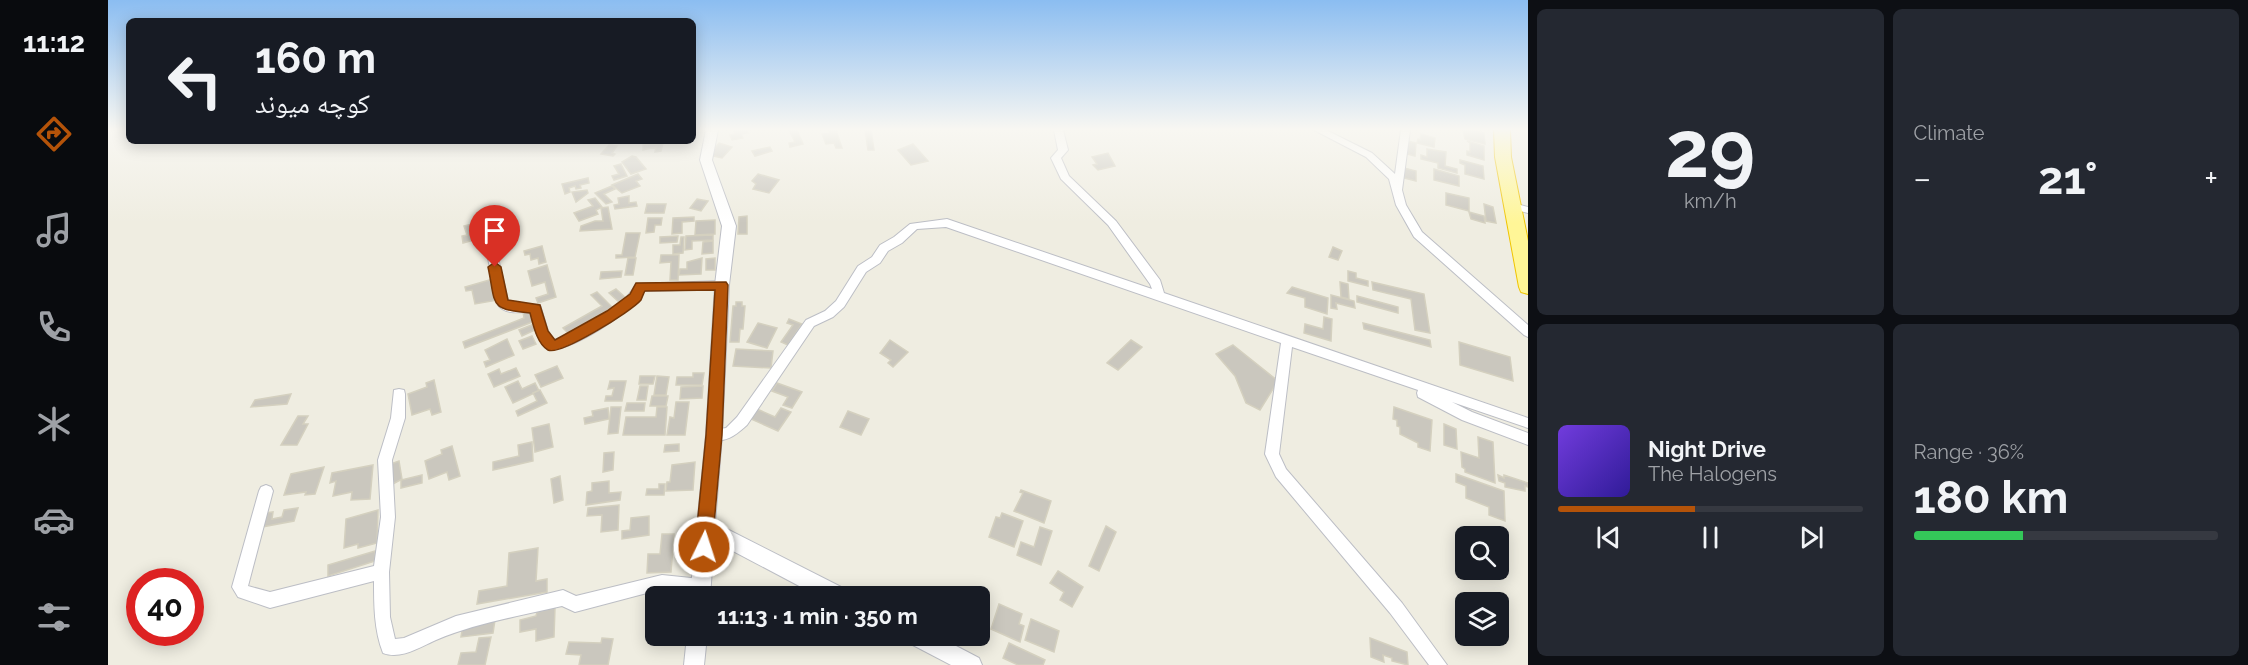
<!DOCTYPE html>
<meta charset="utf-8">
<style>
body{margin:0;font-family:Raleway,"Noto Naskh Arabic",sans-serif;background:#242831;color:#f1f3f6;height:100vh;display:flex;flex-direction:column;font-size:22px;white-space:nowrap}
*{box-sizing:border-box;margin:0}
p{font-size:20px;color:#9ea1a6}
.icon{flex:none;width:33px;height:33px;fill:none;stroke:currentColor;stroke-width:2;stroke-linecap:round;stroke-linejoin:round}
.map{position:relative;flex:1;overflow:hidden}
.panel{display:flex;flex-direction:column;gap:9px;padding:9px;background:#0d0f14;width:720px}
.panel>*{flex:none}
.top-card{position:absolute;left:18px;top:18px;width:570px;height:126px;border-radius:9px;box-shadow:0 3px 15px #0003;background:#171b24;color:#f1f3f6;overflow:hidden}
.fabs{position:absolute;left:1347px;top:526px;display:grid;gap:12px}
.fabs a{display:grid;place-items:center;width:54px;height:54px;border-radius:9px;background:#171b24;box-shadow:0 3px 15px #0003;font-size:30px}
.speed{position:absolute;left:18px;top:568px;display:flex;gap:12px;font-size:30px;font-weight:700;text-align:center}
.speed>*{display:grid;place-content:center;width:78px;height:78px;border-radius:50%;background:#171b24;box-shadow:0 3px 15px #0003;line-height:1}
.speed .limit{border:9px solid #d22;background:#fff;color:#111}
.pin{position:absolute;display:grid;place-items:center;width:51px;height:51px;color:#fff;margin:-62px -26px;border-radius:50% 50% 50% 0;rotate:-45deg;box-shadow:0 0 6px #0007}
.pin .icon{rotate:45deg}
.me{position:absolute;width:66px;margin:-33px;rotate:4deg;stroke-linejoin:round;filter:drop-shadow(0 0 4px #0008)}
.turn{display:flex;align-items:center;gap:21px;height:126px;padding:0 30px;font-size:27px}
.turn .icon{width:78px;height:78px;stroke-width:2.5}
.turn b{display:block;font-size:42px;line-height:51px}
.big{font-size:45px;font-weight:700;line-height:1.1}
.panel .card{flex:1;display:flex;flex-direction:column;justify-content:center;gap:9px;min-width:0;padding:0 21px;border-radius:9px;background:#242831}
.panel .dial{align-items:center;gap:0}
.dial b{font-size:78px;line-height:1}
.song{display:flex;align-items:center;gap:18px}
.cover{width:72px;height:72px;border-radius:9px;background:linear-gradient(135deg,hsl(260 70% 55%),hsl(250 70% 35%))}
.played{height:6px;border-radius:3px;background:linear-gradient(90deg,#b45309 45%,#363941 45%)}
.keys{display:flex;justify-content:space-around;direction:ltr}
.heat{display:flex;justify-content:space-between;align-items:center;font-size:33px;direction:ltr}
.charge{height:9px;border-radius:4px;background:linear-gradient(90deg,#34c759 36%,#363941 0)}
.panel .tiles{flex:1;display:grid;gap:9px;grid-template-columns:repeat(2,1fr)}
.trip{position:absolute;left:537px;top:586px;width:345px;height:60px;border-radius:9px;background:#171b24;box-shadow:0 3px 15px #0003;font-weight:700;line-height:60px;text-align:center}
main{display:flex;flex:1;min-height:0}
.tabs{display:flex;flex-direction:column;width:108px;justify-content:space-around;align-items:center;background:#090b0e;color:#9ea1a6}
.tabs .icon{width:42px;height:42px}
.tabs .on{color:#b45309}
.tabs b{font-size:27px;color:#f1f3f6}
.map>svg:first-child{display:block}
</style>
<main>
<nav class="tabs">
<b>11:12</b>
<svg class="icon on" aria-label="directions" viewBox="0 0 24 24"><path d="M12 3l9 9-9 9-9-9zM9 14v-3h6M13 9l2 2-2 2"/></svg>
<svg class="icon" aria-label="music" viewBox="0 0 24 24"><path d="M9 18V5l10-2v13"/><circle cx="6" cy="18" r="3"/><circle cx="16" cy="16" r="3"/></svg>
<svg class="icon" aria-label="phone" viewBox="0 0 24 24"><path d="M5 4h4l2 5-3 2q2 4 5 5l2-3 5 2v4C11 20 4 13 5 4z"/></svg>
<svg class="icon" aria-label="climate" viewBox="0 0 24 24"><path d="M12 3v18M4 7l16 10M4 17L20 7"/></svg>
<svg class="icon" aria-label="car" viewBox="0 0 24 24"><path d="M5 17H2v-5l4-1 3-4h7l3 4 3 1v5h-3M9 17h6M6 11h13"/><circle cx="7" cy="17" r="2"/><circle cx="17" cy="17" r="2"/></svg>
<svg class="icon" aria-label="filters" viewBox="0 0 24 24"><path d="M4 7h16M4 17h16"/><circle cx="9" cy="7" r="2"/><circle cx="15" cy="17" r="2"/></svg>
</nav>
<div class="map">
<svg width="1420" height="665" viewBox="0 0 1420 665">
<rect width="100%" height="100%" fill="#efede1"/>
<g fill="#cac7be" stroke="#d4d0bf" stroke-width="1.5">
<path d="M639,130L640,133L633,134L635,138L624,140L622,135L627,134L626,131Z"/>
<path d="M681,130H689L695,144L682,147L681,143L687,142Z"/>
<path d="M721,130H728L734,148H728L726,143L718,144L714,134L722,133Z"/>
<path d="M757,130H763L766,150H760Z"/>
<path d="M1355,130L1376,133L1377,144L1357,139Z"/>
<path d="M1313,134L1327,138L1326,147L1309,143L1310,139L1312,140Z"/>
<path d="M1300,141L1308,143L1307,156L1299,154Z"/>
<path d="M1359,141L1376,146V160L1359,155V151L1362,152V143Z"/>
<path d="M555,143L553,151L547,152L548,147L535,150V145Z"/>
<path d="M611,143L624,147L614,158L601,155Z"/>
<path d="M805,144L820,161L803,165L790,150Z"/>
<path d="M501,145L509,146L504,153L507,154L505,156L493,154Z"/>
<path d="M662,147L664,151L647,156L644,151Z"/>
<path d="M1319,149L1338,152L1337,166L1349,169V173L1330,168V163L1313,159V155L1319,157Z"/>
<path d="M1000,153L1007,166L990,170L985,165L989,164L984,157Z"/>
<path d="M524,156L528,157L538,169L523,174L514,162Z"/>
<path d="M1352,160L1375,166L1376,179L1357,174V165L1352,163Z"/>
<path d="M513,164L519,176L506,180L504,176L511,174L506,166Z"/>
<path d="M1296,168L1308,171V181L1296,178Z"/>
<path d="M1326,169L1351,176V186L1326,180Z"/>
<path d="M530,174L534,179L528,181L532,186L514,193L504,185Z"/>
<path d="M650,174L671,180L661,193L645,189L648,184L644,181Z"/>
<path d="M480,178L481,183L472,185L473,188L468,189L467,186L461,188L462,192L457,194L454,184Z"/>
<path d="M504,186L507,189L496,194L504,202L498,204L487,193Z"/>
<path d="M479,190L480,193L468,202L464,192Z"/>
<path d="M1338,193L1361,198V211L1338,205Z"/>
<path d="M521,196V203L528,202L529,206L507,209L506,205L511,204L510,198Z"/>
<path d="M487,198L494,207L488,210L490,214L471,221L466,213L485,206L480,200Z"/>
<path d="M589,199L600,201L593,211L582,208Z"/>
<path d="M539,204H558L556,213H537Z"/>
<path d="M1376,204L1385,207L1388,223L1378,221Z"/>
<path d="M500,207L504,229L472,231L473,226L487,221H495L493,208Z"/>
<path d="M1361,212L1376,216L1377,223L1363,219Z"/>
<path d="M639,216V234H630L631,217Z"/>
<path d="M586,217V221L574,222V233L564,234L565,218Z"/>
<path d="M540,218H554L553,225H547L546,232L538,233Z"/>
<path d="M380,220L384,235L355,243L354,236L359,235L356,226Z"/>
<path d="M607,220V234L587,235L588,221Z"/>
<path d="M518,233H532L527,257L508,258V255H514Z"/>
<path d="M605,235V240L584,241V249L577,250L578,236Z"/>
<path d="M570,236L569,242L552,243V237Z"/>
<path d="M573,237H576L575,253L565,254V245H572Z"/>
<path d="M605,241V253L594,254L595,242Z"/>
<path d="M434,246L438,262L431,264L430,258L423,260L422,254L417,255L416,251Z"/>
<path d="M1225,247L1234,251L1230,260L1221,257Z"/>
<path d="M553,255H571L570,280H562L563,262L552,263Z"/>
<path d="M520,258H528L525,275H517Z"/>
<path d="M594,258L593,274L571,275L572,269H579V262Z"/>
<path d="M607,258V270H598V259Z"/>
<path d="M439,265L448,297L430,303L428,298L440,294L437,282L424,286L420,271Z"/>
<path d="M514,271L513,277L492,279L493,272Z"/>
<path d="M1240,271L1248,273V278L1260,281V286L1240,281Z"/>
<path d="M385,279L390,300L367,304L364,290L358,291L357,287Z"/>
<path d="M1232,282L1240,284L1241,299L1233,297Z"/>
<path d="M1264,282L1316,294L1322,333L1307,330L1303,299L1265,290Z"/>
<path d="M1184,287L1220,298L1219,314L1197,307V298L1179,293Z"/>
<path d="M508,289L518,298L511,302L501,293Z"/>
<path d="M489,292L505,308L460,333L455,328L494,306L483,295Z"/>
<path d="M1223,295L1246,301L1247,308L1228,303L1229,309L1223,308Z"/>
<path d="M1249,296L1290,307V313L1249,302Z"/>
<path d="M628,302H634V306H637L635,329H632L631,342H622L625,306H628Z"/>
<path d="M422,311L427,321L357,348L355,342L416,318L415,312Z"/>
<path d="M1216,317L1224,319L1223,341L1196,333L1197,324L1215,329Z"/>
<path d="M681,319L694,324L680,345L673,342L685,325L679,323Z"/>
<path d="M650,323L669,328L659,348L639,342Z"/>
<path d="M1255,323L1322,340L1323,347L1256,329Z"/>
<path d="M426,324L429,329L414,336L411,330Z"/>
<path d="M424,336L428,344L415,349L411,341Z"/>
<path d="M399,339L406,355L378,367L376,362L382,360L377,350Z"/>
<path d="M782,340L800,352L785,367L780,363L783,360L772,353Z"/>
<path d="M1023,340L1034,347L1010,370L999,363Z"/>
<path d="M1351,342L1402,357L1405,381L1352,365Z"/>
<path d="M1125,345L1170,381L1152,410L1138,403L1127,376L1108,354Z"/>
<path d="M628,349L665,351L663,368L625,366Z"/>
<path d="M449,366L455,378L433,387L427,375Z"/>
<path d="M408,368L412,376L386,387L380,374L391,369L393,374Z"/>
<path d="M585,373H596L594,385H568L569,377H585Z"/>
<path d="M532,376H547L545,384H531Z"/>
<path d="M549,376L561,377L558,395H546Z"/>
<path d="M326,380L333,412L324,415L322,409L304,415L300,394L319,387L318,383Z"/>
<path d="M410,381L414,389L427,383L431,391L405,403L397,387Z"/>
<path d="M502,381H518L514,401H497L498,396H504L506,388L500,389Z"/>
<path d="M669,383L694,392L684,408L675,405L680,397L664,391Z"/>
<path d="M532,386H540L538,400H529Z"/>
<path d="M595,386L594,398L572,399L573,387Z"/>
<path d="M432,390L439,403L410,416L408,411L429,401L425,393Z"/>
<path d="M183,394L179,404L143,407L147,400Z"/>
<path d="M544,396H560L558,406H542Z"/>
<path d="M568,402H581L577,435H559L562,417L566,418Z"/>
<path d="M519,403H537L536,411H517Z"/>
<path d="M503,407H513L510,433L500,434Z"/>
<path d="M549,407H559L557,435H515L518,417H548Z"/>
<path d="M1286,407L1324,420L1322,451L1310,447V443L1292,434V427L1289,426V420L1285,419Z"/>
<path d="M500,408L501,419L477,424L476,418L485,416L484,411Z"/>
<path d="M673,408L683,412L670,431L643,419L649,409L667,417Z"/>
<path d="M740,411L761,419L753,435L732,427Z"/>
<path d="M190,416H200L195,424H200L189,445H173Z"/>
<path d="M441,424L445,447L427,452L424,428Z"/>
<path d="M1336,424L1348,429L1349,449L1336,445Z"/>
<path d="M1370,437L1385,442L1387,483L1357,472V469L1354,467L1353,452L1371,458Z"/>
<path d="M424,442L425,461L385,470V462L411,456L410,445Z"/>
<path d="M571,444V451L556,452L557,445Z"/>
<path d="M344,446L352,476L341,480L339,472L321,479L317,461L334,454L333,450Z"/>
<path d="M506,452L505,470L495,472L496,453Z"/>
<path d="M291,461L294,479L283,485L280,465Z"/>
<path d="M587,462L585,490L558,491L559,482H562L564,465Z"/>
<path d="M265,465L262,499L243,500L244,492L225,496L228,481L222,483L224,473Z"/>
<path d="M216,467L207,494L197,495L198,492L176,495L183,474Z"/>
<path d="M1348,474L1396,491L1397,521L1381,515V507L1358,498V486L1348,482Z"/>
<path d="M314,475V483L293,488V480Z"/>
<path d="M1390,475L1396,478V475L1420,483V487L1417,486V491L1397,487V483L1391,481Z"/>
<path d="M452,476L455,500L446,503L443,479Z"/>
<path d="M501,481V493L513,492L512,500L478,505L479,492L484,491V483Z"/>
<path d="M551,484H557L556,495H538L539,489H551Z"/>
<path d="M913,490L943,501L936,523L906,511L915,493L912,492Z"/>
<path d="M511,505L510,530L493,532L494,515L479,516L480,508Z"/>
<path d="M190,508L186,521L154,527L158,513L165,512L164,519L174,517L176,510Z"/>
<path d="M270,510L269,543L250,548V544L236,548L238,519Z"/>
<path d="M894,513L915,521L906,547L881,537L888,517L892,518Z"/>
<path d="M541,516V535L514,539V531L522,530L523,518Z"/>
<path d="M998,526L1008,532L991,571L981,566Z"/>
<path d="M932,527L944,531L933,565L909,555L913,542L926,547Z"/>
<path d="M554,534H566L563,572L539,573L540,554H552Z"/>
<path d="M430,548L428,581L439,579V592L369,604L371,591L399,586L401,553Z"/>
<path d="M267,551V561L220,576V565Z"/>
<path d="M950,571L975,587L964,607L952,600L956,592L942,583Z"/>
<path d="M891,604L914,614L911,624L916,626L912,642L883,629Z"/>
<path d="M447,608L446,637L428,641V629L412,632V620L428,616L429,612Z"/>
<path d="M923,619L951,631L946,652L917,640Z"/>
<path d="M387,620L385,633L353,637L355,625Z"/>
<path d="M383,637L377,665H350L353,653L368,652L371,638Z"/>
<path d="M494,638L505,639L500,665H471L473,655L458,654L461,642L493,643Z"/>
<path d="M1262,638L1299,652L1300,665L1284,661V658L1275,655L1276,662L1263,657Z"/>
<path d="M901,643L937,660L935,665H910L895,658Z"/>
</g>
<g fill="none" stroke-linecap="round" stroke-linejoin="round">
<defs>
<g id="minor">
<path d="M946,130H955L960,150L953,158L961,176L1008,221L1052,280L1056,293L1420,418V428L1344,402L1364,412L1420,433V445L1354,420L1310,397L1309,393L1310,390L1184,347L1171,454L1178,469L1294,603L1339,665H1321L1282,613L1168,477L1157,454L1173,343L838,227L809,229L794,243L780,251L772,263L758,272L736,307L725,317L706,326L639,425C628,435 617,444 601,439L599,435L601,431L618,428L629,417L698,320L717,311L728,301L750,266L764,257L772,245L786,237L802,224L839,219L1044,289L1042,284L1000,225L953,179L943,158L950,150Z"/>
<path d="M1206,130H1218L1264,153L1287,174L1293,130H1302L1294,190L1298,205L1314,232L1420,325V337L1416,335L1306,237L1288,205L1281,179L1258,157Z"/>
<path d="M1405,203L1420,207V213L1401,208L1400,206Z"/>
<path d="M383,245L388,249L400,301L401,303L432,305L440,331L446,340C475,331 513,311 528,284L614,281L620,285L614,289L536,291C527,310 459,355 439,349L428,332L423,312C412,312 397,315 390,305L378,249Z"/>
<path d="M291,389L296,390L297,394V418L284,460L287,517L281,572L282,617L287,639L296,638L348,616L455,590L468,596L554,575L593,579L598,581L601,586L598,591L593,593L554,589L467,612L454,606C412,616 368,623 328,640C312,647 293,660 275,653C266,630 266,605 266,581L162,608L130,597L124,587L151,491L153,487L158,485L163,487L165,491L140,586L162,592L266,566L273,517L270,460L283,418L286,390Z"/>
</g>
<g id="tertiary">
<path d="M598,130H610L604,160L628,226L621,285L614,435L607,523L739,590L742,597H712L606,541L602,597H582L598,435L607,285L614,226L592,160Z"/>
<path d="M579,636H599L596,665H576Z"/>
<path d="M798,636H829L871,658L874,665H843L801,643Z"/>
</g>
<path id="trunk" d="M1386,130H1402L1403,157L1420,241V294L1413,292L1411,287L1387,157Z"/>
</defs>
<use href="#minor" stroke="#bcbec5" stroke-width="2"/>
<use href="#tertiary" stroke="#bcbec5" stroke-width="2"/>
<use href="#trunk" stroke="#f0c400" stroke-width="2"/>
<use href="#minor" fill="#fff" fill-rule="evenodd"/>
<use href="#tertiary" fill="#fff" fill-rule="evenodd"/>
<use href="#trunk" fill="#fff697" fill-rule="evenodd"/>
</g>
<linearGradient id="sky" x2="0" y2="1"><stop stop-color="#8bbdf1"/><stop offset="0.58" stop-color="#f8f7f2"/><stop offset="1" stop-color="#f8f7f2" stop-opacity="0"/></linearGradient>
<rect width="1420" height="223" fill="url(#sky)"/>
<path fill="#b45309" stroke="#753606" stroke-width="1.5" d="M387,262L393,267L400,300L432,305L440,331L447,340L499,311L522,294L528,283L618,282L620,285L614,435L604,547L602,552L596,555L590,552L587,547L598,435L607,290L537,291C536,292 534,298 533,300C524,311 452,356 440,350C429,344 425,324 422,313C380,310 388,304 380,267Z"/>
</svg>
<div class="fabs">
<a><svg class="icon" aria-label="search" viewBox="0 0 24 24"><circle cx="10" cy="10" r="6"/><path d="M15 15l6 6"/></svg></a>
<a><svg class="icon" aria-label="layers" viewBox="0 0 24 24"><path d="M12 4l9 5-9 5-9-5zM3 14l9 5 9-5"/></svg></a>
</div>
<div class="speed"><div class="limit">40</div></div>
<div class="pin" style="left:387px;top:267px;background:#d93025"><svg class="icon" aria-label="arrive" viewBox="0 0 24 24"><path d="M6 21V4h12l-3 4 3 4H6"/></svg></div>
<svg class="me" style="left:596px;top:547px" viewBox="-20 -20 40 40"><circle r="17" fill="#b45309" stroke="#fff" stroke-width="3"/><path d="M0-11L8 9 0 5-8 9z" fill="#fff"/></svg>
<div class="trip">11:13 · 1 min · 350 m</div>
<div class="top-card">
<div class="turn"><svg class="icon" aria-label="left" viewBox="0 0 24 24"><path d="M17 20v-9H6M10 6l-5 5 5 5"/></svg><div><b>160 m</b>کوچه میوند</div></div>
</div>
</div>
<section class="panel">
<div class="tiles">
<div class="card dial"><b>29</b><p>km/h</p></div>
<div class="card"><p>Climate</p>
<div class="heat"><a>−</a><b class="big">21°</b><a>+</a></div>
</div>
<div class="card">
<div class="song"><i class="cover"></i><div><b>Night Drive</b><p>The Halogens</p></div></div>
<div class="played"></div>
<div class="keys"><svg class="icon" aria-label="previous" viewBox="0 0 24 24"><path d="M18 5L8 12l10 7zM5 5v14"/></svg><svg class="icon" aria-label="pause" viewBox="0 0 24 24"><path d="M8 5v14M16 5v14"/></svg><svg class="icon" aria-label="next" viewBox="0 0 24 24"><path d="M6 5l10 7-10 7zM19 5v14"/></svg></div>
</div>
<div class="card"><p>Range · 36%</p><b class="big">180 km</b><div class="charge"></div></div>
</div>
</section>
</main>
